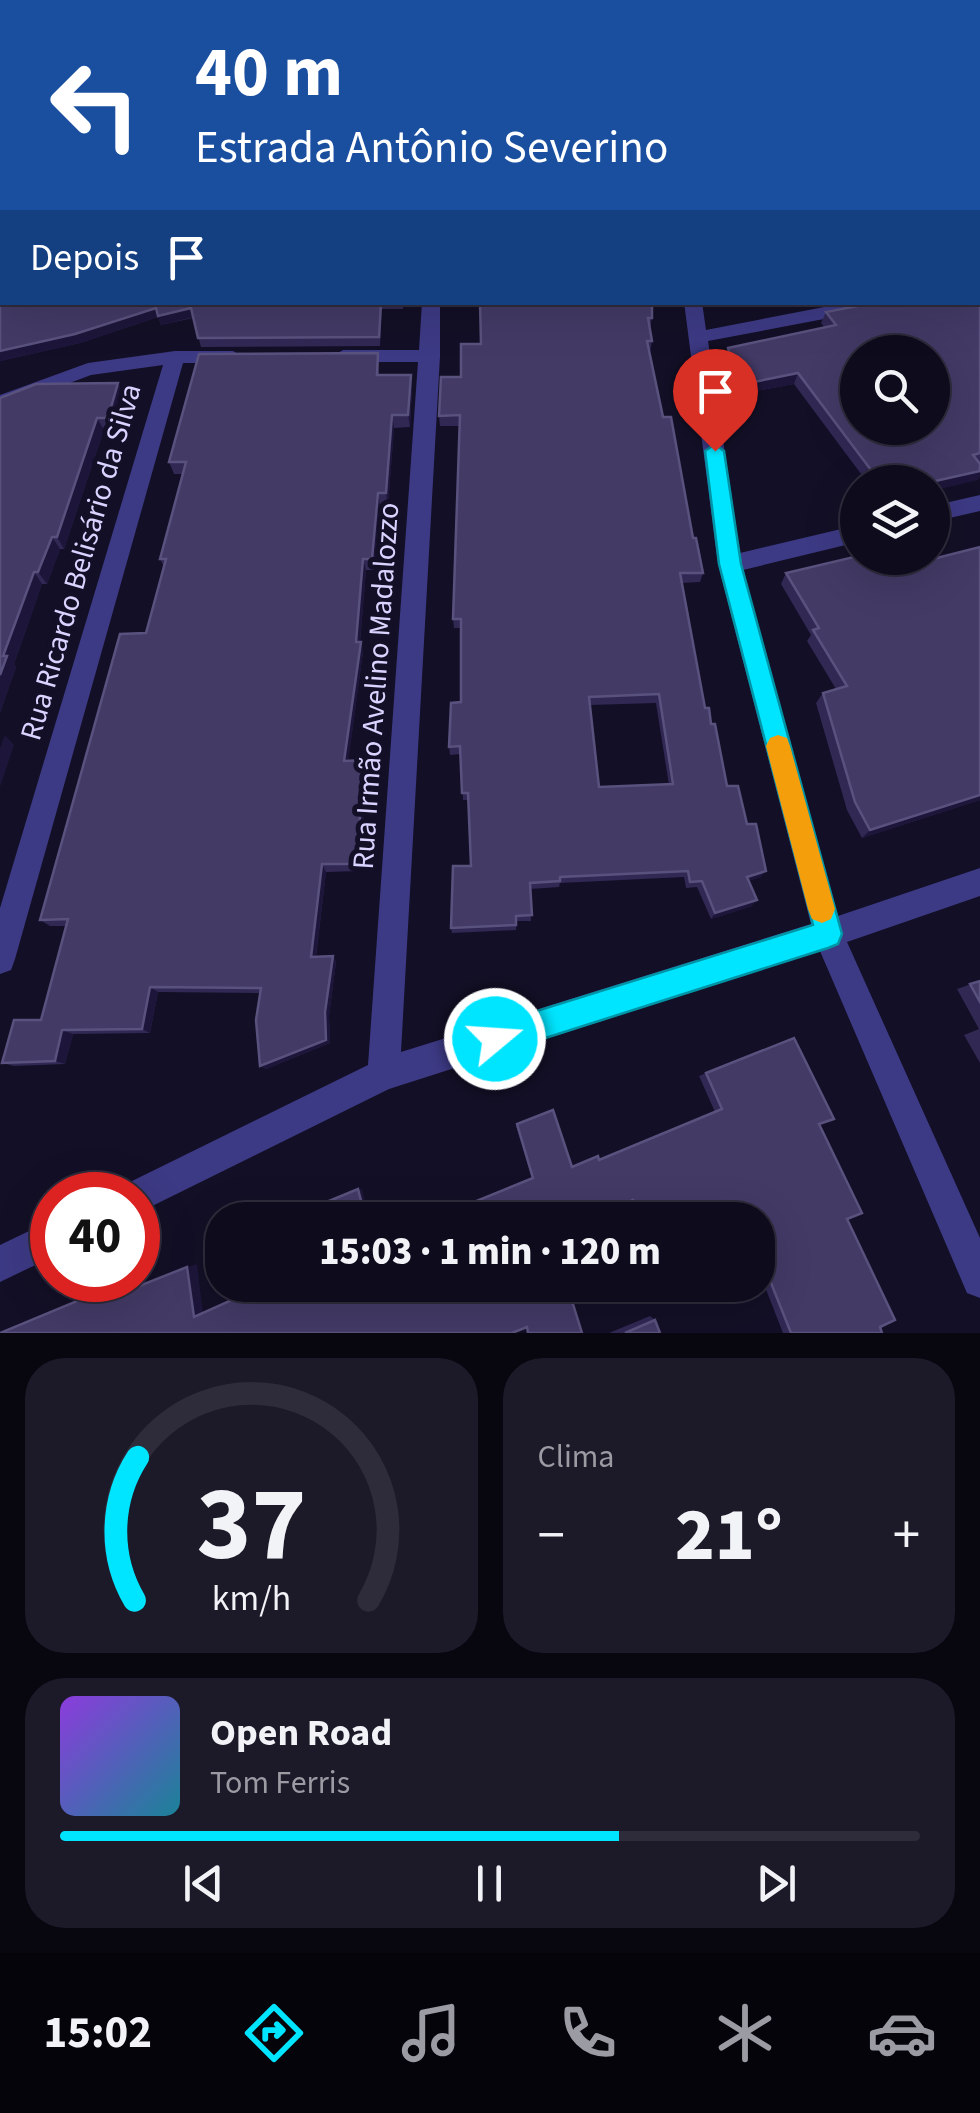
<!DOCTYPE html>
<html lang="pt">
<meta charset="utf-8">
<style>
body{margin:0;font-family:"Source Sans 3",sans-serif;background:#1c1929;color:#f1f3f6;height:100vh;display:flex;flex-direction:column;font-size:38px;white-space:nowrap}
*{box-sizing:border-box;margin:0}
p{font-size:32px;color:#9b9ba3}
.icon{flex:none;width:55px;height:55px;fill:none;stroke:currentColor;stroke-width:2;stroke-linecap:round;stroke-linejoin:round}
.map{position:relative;height:1333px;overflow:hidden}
.panel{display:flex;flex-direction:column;gap:25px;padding:25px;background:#08060f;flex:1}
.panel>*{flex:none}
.hud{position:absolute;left:0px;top:0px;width:980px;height:305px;box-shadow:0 10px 40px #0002,0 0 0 2px #2e2b3b;background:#1a4fa0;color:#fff;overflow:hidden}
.controls{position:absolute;left:840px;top:335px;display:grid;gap:20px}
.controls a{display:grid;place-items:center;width:110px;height:110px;border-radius:50%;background:#0e0b1c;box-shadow:0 10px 40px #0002,0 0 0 2px #2e2b3b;font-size:50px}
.speed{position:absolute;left:30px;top:1172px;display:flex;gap:20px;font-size:50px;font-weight:700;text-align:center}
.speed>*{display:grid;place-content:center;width:130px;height:130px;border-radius:50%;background:#0e0b1c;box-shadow:0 10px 40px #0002,0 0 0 2px #2e2b3b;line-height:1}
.speed .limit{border:15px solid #d22;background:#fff;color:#111}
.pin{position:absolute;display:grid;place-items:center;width:85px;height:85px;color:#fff;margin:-102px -42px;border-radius:50% 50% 50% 0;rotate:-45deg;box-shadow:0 0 10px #0007}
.pin .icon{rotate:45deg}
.me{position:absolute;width:110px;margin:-55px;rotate:72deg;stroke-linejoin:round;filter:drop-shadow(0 0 8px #0008)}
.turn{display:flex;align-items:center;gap:35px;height:210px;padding:0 30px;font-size:45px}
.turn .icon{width:130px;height:130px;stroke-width:2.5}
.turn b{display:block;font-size:70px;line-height:85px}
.then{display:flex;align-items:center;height:95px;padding:0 30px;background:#0003;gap:20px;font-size:38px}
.big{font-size:75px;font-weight:800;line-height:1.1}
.panel .tile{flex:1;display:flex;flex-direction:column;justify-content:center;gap:15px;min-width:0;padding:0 35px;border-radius:40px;background:#1c1929}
.panel .dial{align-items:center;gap:0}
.dial svg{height:260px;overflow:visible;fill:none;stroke:#2e2b3b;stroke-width:7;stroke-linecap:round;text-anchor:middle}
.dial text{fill:#f1f3f6;stroke:none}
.song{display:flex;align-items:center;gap:30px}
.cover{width:120px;height:120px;border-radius:15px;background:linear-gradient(135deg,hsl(270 70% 55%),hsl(190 70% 35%))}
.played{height:10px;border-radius:5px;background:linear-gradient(90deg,#00e5ff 65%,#2e2b3b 65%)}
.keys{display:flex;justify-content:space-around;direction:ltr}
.heat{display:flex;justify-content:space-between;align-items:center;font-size:55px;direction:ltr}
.panel .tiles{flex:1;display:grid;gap:25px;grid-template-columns:1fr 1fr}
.tile:last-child{grid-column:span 2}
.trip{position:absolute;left:205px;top:1202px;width:570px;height:100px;border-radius:40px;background:#0e0b1c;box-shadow:0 10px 40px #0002,0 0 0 2px #2e2b3b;font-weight:800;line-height:100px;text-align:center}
.tab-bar{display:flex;height:160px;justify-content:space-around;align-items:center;background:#06040b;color:#9b9ba3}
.tab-bar .icon{width:70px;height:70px}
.tab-bar .selected{color:#00e5ff}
.tab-bar b{font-size:45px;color:#f1f3f6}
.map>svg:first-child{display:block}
</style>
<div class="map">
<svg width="980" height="1333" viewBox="0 0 980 1333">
<rect width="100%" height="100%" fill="#130f26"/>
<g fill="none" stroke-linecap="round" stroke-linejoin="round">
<g fill="#3d3a85" fill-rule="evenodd">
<rect x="0" y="70" width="2" height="8"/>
<path d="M422,302H440V356L401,1052L811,924L718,564L684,302H702L706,330L850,302H891L882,308L708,341L740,553L858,525V542L743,570L838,916L980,868V896L847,942L980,1238V1298L967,1293L820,951L389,1089L138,1213V1195H121L126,1184L368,1065L418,362H343L333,356L343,350H419Z"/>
<path d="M175,351H233L243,357L233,363H183L15,959L11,970L0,974V908L163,365L91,375L0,409V395L88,363Z"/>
<path d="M980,495V511L932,522V506Z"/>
<path d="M52,1220V1257L0,1282V1245Z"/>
</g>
</g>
<g fill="#312854" fill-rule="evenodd">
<path d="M980,0V26L979,27H980V462L978,480L932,482H867L794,384L735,395L725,358L728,348L824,327L821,323L826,312L978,302V2Z"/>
<path d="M2,98V302H404L403,309H382L380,346L201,347L193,318L161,325L158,317L80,343L0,361V142L2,141Z"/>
<path d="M652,318L650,329L652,341L650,352H649L663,417L693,538L703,573L700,582L682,583L705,708L727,786L747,824L761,877L748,881L752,906L711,919L697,887L686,888L684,877L560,883L559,887L530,889L531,921H516V930L452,933L451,928L471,866L469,800H463L461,754L450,755L449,747L461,702V628H454L453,619L460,426H440L439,416L481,344ZM656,703L669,785L599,787L590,705Z"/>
<path d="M378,353L379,375L412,387L410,427L394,428L388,505H380L374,570H366L360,642L363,652L348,761L365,760L368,769L359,871L326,872L316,957L333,956L336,962L329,1016L330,1043L266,1069L260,1066V993L158,992L150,1033L73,1034L65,1064L14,1066L2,1063L41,1020L66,926H50L40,920L146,633L164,567L160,559L182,474H174L169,462Z"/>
<path d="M118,383L124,395L114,430H104L64,549H60L47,584H42L14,664L16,667L0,713V398Z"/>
<path d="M980,547V800L862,838L847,810L816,703L823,693L836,689L807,641L811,635L781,584L786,573L913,564Z"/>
<path d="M980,981V1063L964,1035L979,1029L957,989Z"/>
<path d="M706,1073L819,1124L882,1333H783L758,1269V1220H636L629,1202L532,1179L516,1126L517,1124L572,1167L599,1159L715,1112L699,1076Z"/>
<path d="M650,1316L655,1320L660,1333H609Z"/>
</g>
<g fill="#1d163a">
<path d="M809,302H828L808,306Z"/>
<path d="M156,308H191L194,317L161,325L158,317L80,343L0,361V351Z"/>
<path d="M798,373L794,384L735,395L739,385Z"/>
<path d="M411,375L412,387L410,427L408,415Z"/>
<path d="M118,383L124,395L114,430L108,418Z"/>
<path d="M392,415L394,428L388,505L386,493Z"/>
<path d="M97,418L104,430L64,549L57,537Z"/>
<path d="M980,471V477L978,480L932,491V482Z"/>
<path d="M378,493L380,505L374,570L372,559Z"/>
<path d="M52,537L60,549L47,584L38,572Z"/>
<path d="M363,559L366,570L359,652L356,642Z"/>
<path d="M34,572L42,584L14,664L16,667L0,713V675L3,656Z"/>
<path d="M361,642L363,652L347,770L344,761Z"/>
<path d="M5,735L14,745L0,787V748Z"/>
<path d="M365,760L368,769L359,871L356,864Z"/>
<path d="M980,795V800L862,838L870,830Z"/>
<path d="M322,864L326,872L315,963L311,957Z"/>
<path d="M766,871L761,877L742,883L747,877Z"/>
<path d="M757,900L752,906L711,919L715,913Z"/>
<path d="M333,956L336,962L329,1016L330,1043L266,1069L260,1066L325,1012Z"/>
<path d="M150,987L158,992L150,1033L142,1029Z"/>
<path d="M62,1030L73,1034L65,1064L55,1061Z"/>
<path d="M358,1189H362L370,1220H366Z"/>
<path d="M197,1264L203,1313L194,1317L187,1267Z"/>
<path d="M125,1283L126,1292L114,1296L113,1286Z"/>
</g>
<g fill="#433a66" stroke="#5a527e" stroke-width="2.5" fill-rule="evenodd">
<path d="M135,0H420V2H133Z"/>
<path d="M477,0H635L634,2H476Z"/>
<path d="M658,0H980L979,27H980V453L973,455L980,464V471L931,482H880L798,373L739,385L728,348L836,325L826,312L878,302H978V2H639ZM858,352H932V428H858Z"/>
<path d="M2,98V302H381L379,337L198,338L191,308L158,316L156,308L75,334L0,351V142L2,141L0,136V99Z"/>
<path d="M480,302H652V318H648L652,341H647L663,417H671L693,538H696L703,573H680L705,708H709L711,724H715L727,786H738L747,824H756L766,871L747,877L757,900L715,913L702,881L690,882L688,871L560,877V881L530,883L532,915L516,916V925L451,928L453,866H471L468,793H462L460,746L449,747L451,703L461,702V619H453L460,415L439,416L441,377H461V344H481ZM659,694L673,784L599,787L589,697Z"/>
<path d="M378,353L377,375H411L408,415H392L386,493H378L372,559H363L356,642H361L344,761L365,760L356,864H322L311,957L333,956L325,1012L326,1040L260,1066L256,1020L261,988L150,987L142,1029L62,1030L55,1061L2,1063L14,1020H41L68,919L40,920L120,634L146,633L166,559H160L186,462H169L199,354Z"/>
<path d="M118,383L108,418H97L57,537H52L38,572H34L3,656H7L0,675V398L36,384Z"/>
<path d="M980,547V795L870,830L855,802L823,693L847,686L813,630L819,628L786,573L858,556V558H909L913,564Z"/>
<path d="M980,981V1002L970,984Z"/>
<path d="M794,1038L834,1119L819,1124L862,1213L847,1219L895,1320L880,1327L882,1333H791L759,1253L758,1254V1220H640L633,1200L584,1220H430L533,1178L517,1124L553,1110L572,1167L598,1156L599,1160L722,1109L706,1073Z"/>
<path d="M358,1189L366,1220H283Z"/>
<path d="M187,1267L194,1317L265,1285H567L582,1333H528L527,1327L512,1333H0L113,1286L114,1296Z"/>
<path d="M664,1285H688L667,1294Z"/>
<path d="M655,1320L660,1333H625Z"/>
</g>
<path fill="#00e5ff" stroke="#0095a6" stroke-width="2.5" d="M715,444L724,451L741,564L842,934L838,944L828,948L495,1054L485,1049L480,1039L485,1029L495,1024L813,925L719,564L705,451Z"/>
<path fill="#f59e0b" d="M778,735L787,738L790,746L835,909L831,919L822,923L812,919L808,909L766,746L770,738Z"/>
<g text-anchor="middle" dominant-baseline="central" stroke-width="10" stroke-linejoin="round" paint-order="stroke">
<g font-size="30" fill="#d9d4ff" stroke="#130f26">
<text transform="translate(81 562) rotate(-74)">Rua Ricardo Belisário da Silva</text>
<text transform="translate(376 686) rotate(-86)">Rua Irmão Avelino Madalozzo</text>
</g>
</g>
</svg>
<div class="controls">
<a><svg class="icon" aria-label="search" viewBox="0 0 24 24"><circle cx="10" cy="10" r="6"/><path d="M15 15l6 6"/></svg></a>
<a><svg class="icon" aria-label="layers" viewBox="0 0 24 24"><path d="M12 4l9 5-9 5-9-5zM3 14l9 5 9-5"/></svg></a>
</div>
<div class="speed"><div class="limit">40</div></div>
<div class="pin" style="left:715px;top:451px;background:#d93025"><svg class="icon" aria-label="arrive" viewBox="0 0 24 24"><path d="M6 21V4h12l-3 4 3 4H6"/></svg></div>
<svg class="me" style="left:495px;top:1039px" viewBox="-20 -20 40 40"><circle r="17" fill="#00e5ff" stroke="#fff" stroke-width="3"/><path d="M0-11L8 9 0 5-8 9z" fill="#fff"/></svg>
<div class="trip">15:03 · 1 min · 120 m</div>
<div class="hud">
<div class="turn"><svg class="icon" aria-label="left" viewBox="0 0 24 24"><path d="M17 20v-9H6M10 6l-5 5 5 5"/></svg><div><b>40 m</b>Estrada Antônio Severino</div></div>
<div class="then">Depois<svg class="icon" aria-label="arrive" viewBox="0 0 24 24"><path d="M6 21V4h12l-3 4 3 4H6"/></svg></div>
</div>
</div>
<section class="panel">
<div class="tiles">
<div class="tile dial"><svg viewBox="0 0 100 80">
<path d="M14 69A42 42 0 1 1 86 69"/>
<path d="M14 69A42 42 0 0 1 15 25" stroke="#00e5ff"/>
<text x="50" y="56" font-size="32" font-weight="700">37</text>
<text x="50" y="72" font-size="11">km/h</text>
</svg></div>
<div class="tile"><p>Clima</p>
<div class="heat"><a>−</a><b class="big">21°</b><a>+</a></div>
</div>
<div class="tile">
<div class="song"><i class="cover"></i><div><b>Open Road</b><p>Tom Ferris</p></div></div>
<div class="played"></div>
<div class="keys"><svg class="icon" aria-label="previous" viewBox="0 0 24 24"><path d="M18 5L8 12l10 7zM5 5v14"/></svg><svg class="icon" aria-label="pause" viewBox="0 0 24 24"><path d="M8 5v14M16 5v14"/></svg><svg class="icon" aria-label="next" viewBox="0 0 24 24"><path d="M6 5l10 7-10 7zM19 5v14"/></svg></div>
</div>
</div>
</section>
<nav class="tab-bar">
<b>15:02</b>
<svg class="icon selected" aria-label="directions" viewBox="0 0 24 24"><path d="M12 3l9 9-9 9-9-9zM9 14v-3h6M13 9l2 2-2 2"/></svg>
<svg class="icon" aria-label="music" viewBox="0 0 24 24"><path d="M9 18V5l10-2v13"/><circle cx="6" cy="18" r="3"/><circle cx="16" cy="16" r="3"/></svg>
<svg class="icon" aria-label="phone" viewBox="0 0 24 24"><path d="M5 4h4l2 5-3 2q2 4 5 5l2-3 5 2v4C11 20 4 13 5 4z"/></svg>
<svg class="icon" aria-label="climate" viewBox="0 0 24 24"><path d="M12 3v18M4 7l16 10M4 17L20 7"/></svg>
<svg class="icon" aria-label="car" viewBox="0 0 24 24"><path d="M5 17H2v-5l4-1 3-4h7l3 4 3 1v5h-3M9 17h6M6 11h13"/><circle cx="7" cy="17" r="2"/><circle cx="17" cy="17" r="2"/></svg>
</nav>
